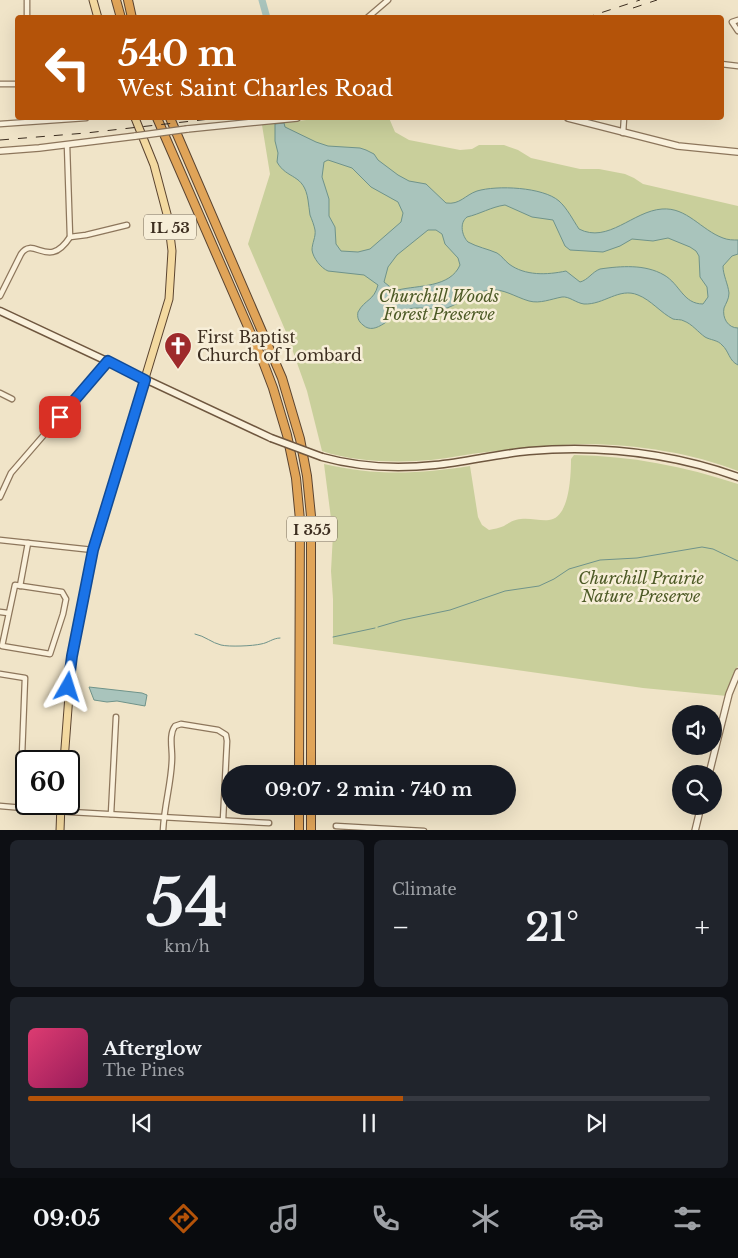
<!DOCTYPE html>
<meta charset="utf-8">
<style>
body{margin:0;font-family:"Libre Baskerville",serif;background:#20242c;color:#f1f3f6;height:100vh;display:flex;flex-direction:column;font-size:19px;white-space:nowrap}
*{box-sizing:border-box;margin:0}
p{font-size:16px;color:#9ea1a6}
.icon{flex:none;width:28px;height:28px;fill:none;stroke:currentColor;stroke-width:2;stroke-linecap:round;stroke-linejoin:round}
.map{position:relative;height:830px;overflow:hidden}
.panel{display:flex;flex-direction:column;gap:10px;padding:10px;background:#0d0f14;flex:1}
.panel>*{flex:none}
.hud{position:absolute;left:15px;top:15px;width:709px;height:105px;border-radius:5px;box-shadow:0 5px 20px #0002;background:#b45309;color:#fff;overflow:hidden}
.tools{position:absolute;left:672px;top:705px;display:grid;gap:10px}
.tools a{display:grid;place-items:center;width:50px;height:50px;border-radius:50%;background:#171b24;box-shadow:0 5px 20px #0002;font-size:25px}
.speed{position:absolute;left:15px;top:750px;display:flex;gap:10px;font-size:25px;font-weight:700;text-align:center}
.speed>*{display:grid;place-content:center;width:65px;height:65px;border-radius:50%;background:#171b24;box-shadow:0 5px 20px #0002;line-height:1}
.speed .limit{border:2px solid #111;border-radius:8px;background:#fff;color:#111}
.pin{position:absolute;display:grid;place-items:center;width:42px;height:42px;color:#fff;margin:-21px;border-radius:10px;box-shadow:0 2px 8px #0006}
.me{position:absolute;width:55px;margin:-28px;rotate:6deg;stroke-linejoin:round;filter:drop-shadow(0 0 4px #0008)}
.turn{display:flex;align-items:center;gap:18px;height:105px;padding:0 20px;font-size:22px}
.turn .icon{width:65px;height:65px;stroke-width:2.5}
.turn b{display:block;font-size:35px;line-height:42px}
.big{font-size:38px;font-weight:600;line-height:1.1}
.panel .card{flex:1;display:flex;flex-direction:column;justify-content:center;gap:8px;min-width:0;padding:0 18px;border-radius:8px;background:#20242c}
.panel .dial{align-items:center;gap:0}
.dial b{font-size:65px;line-height:1}
.song{display:flex;align-items:center;gap:15px}
.cover{width:60px;height:60px;border-radius:8px;background:linear-gradient(135deg,hsl(340 70% 55%),hsl(330 70% 35%))}
.played{height:5px;border-radius:2px;background:linear-gradient(90deg,#b45309 55%,#363941 55%)}
.keys{display:flex;justify-content:space-around;direction:ltr}
.heat{display:flex;justify-content:space-between;align-items:center;font-size:28px;direction:ltr}
.panel .tiles{flex:1;display:grid;gap:10px;grid-template-columns:1fr 1fr}
.card:last-child{grid-column:span 2}
.trip{position:absolute;left:221px;top:765px;width:295px;height:50px;border-radius:25px;background:#171b24;box-shadow:0 5px 20px #0002;font-weight:600;line-height:50px;text-align:center}
.dock{display:flex;height:80px;justify-content:space-around;align-items:center;background:#090b0e;color:#9ea1a6}
.dock .icon{width:35px;height:35px}
.dock .active{color:#b45309}
.dock b{font-size:22px;color:#f1f3f6}
.map>svg:first-child{display:block}
</style>
<div class="map">
<svg width="738" height="831" viewBox="0 0 738 831">
<rect width="100%" height="100%" fill="#f0e4c8"/>
<g fill="#c9cf9b">
<path d="M324,118H389L395,132L409,140L460,150L472,149L479,145H504L518,150L531,158L580,169H599L625,174L634,178L643,184L738,206V471C692,453 639,445 589,444C556,444 521,449 487,452C468,454 450,458 431,460C398,463 354,462 322,451L307,391L286,332L248,244L270,174L262,125Z"/>
<path d="M574,455C631,456 684,466 738,484V666L733,675L727,696L643,688L333,644V599L331,571L333,534L324,464C375,476 419,474 470,466L478,517L482,525L489,530C493,529 500,528 504,526C511,522 512,520 521,519C531,518 540,521 549,520C570,518 571,474 571,459Z"/>
</g>
<g fill="#a9c4bc" stroke="#6f938a" fill-rule="evenodd">
<path d="M284,123L285,127L316,142L328,146L360,148L366,150L374,154L378,160L398,175L409,181L426,184L446,203C460,205 465,195 477,191C497,185 543,187 559,201C567,208 573,220 579,229C608,244 633,211 662,209C687,207 701,230 723,238C728,240 733,240 738,240V254L732,256L723,266C723,275 728,284 729,293C729,299 726,303 724,308C722,318 728,328 738,328V365C729,361 729,351 722,345C718,340 710,340 705,337C698,332 692,324 684,321C681,319 676,320 673,319C661,313 651,300 638,295C619,287 604,305 584,304C576,303 569,296 562,297C551,299 540,304 529,301C515,297 503,288 489,290C473,292 461,303 447,308C433,311 419,305 405,310C392,314 376,337 363,325C358,321 357,317 358,312C365,299 374,301 378,285L364,275L328,271C321,268 313,258 312,250C312,243 316,237 315,230C314,225 312,220 310,215C309,210 309,205 308,200C304,173 287,180 277,162L278,153L275,141V124ZM328,160L352,168L371,187L398,202L403,213L401,222L370,249L358,252L341,251L336,244L335,227L329,216V199L322,177L324,162ZM505,205L532,217L553,220L565,246L570,250L603,252L620,246L632,239L653,241L668,238L690,247L696,251L699,256L700,277L707,287L708,297L703,304C683,304 680,284 664,275C645,264 621,266 600,269C592,272 588,280 580,282L566,271C547,275 525,276 509,264C504,260 502,256 497,253C488,249 477,247 468,242C462,236 459,223 467,217C480,214 491,207 505,205ZM428,230H436L442,234L445,244L458,258L460,265C450,288 418,285 398,290H394L384,282L388,267L397,255Z"/>
<path d="M89,687L142,693L147,695L145,706L117,701L107,702L94,700Z"/>
</g>
<g fill="none" stroke-linecap="round" stroke-linejoin="round">
<g stroke="#6f938a" stroke-width="1">
<path d="M378,627L402,620L450,610L505,591L539,586L554,579L569,569L600,560L637,558L702,547L713,549L738,561"/>
<path d="M195,634C205,636 212,643 221,645C229,647 253,646 261,644C268,643 273,638 280,638"/>
<path d="M333,637L375,628"/>
</g>
<path stroke="#a9c4bc" stroke-width="7" d="M262,0L267,18"/>
<defs>
<g id="minor">
<path d="M27,0V18"/>
<path d="M367,18L388,0"/>
<path d="M738,20L732,22L738,31"/>
<path d="M721,64L738,66"/>
<path d="M0,84H18"/>
<path d="M0,124L86,118"/>
<path d="M623,133L624,118"/>
<path d="M70,237L86,235L127,225"/>
<path d="M0,296L21,254C34,235 48,271 70,237L67,145"/>
<path d="M0,393L12,399"/>
<path d="M0,497L11,473L108,361"/>
<path d="M0,540L93,550"/>
<path d="M15,585L62,592L66,599L63,614L50,654L2,646Z"/>
<path d="M20,586L28,543"/>
<path d="M0,612L8,613"/>
<path d="M0,674L25,678L20,807"/>
<path d="M0,806L70,812L269,823"/>
<path d="M111,814L116,717"/>
<path d="M336,826L424,831"/>
<path d="M163,831C164,805 172,781 172,757C172,747 169,734 175,726L181,724L218,730L226,735L227,741L223,820"/>
</g>
<g id="tertiary">
<path d="M568,118L678,146L738,152"/>
<path d="M187,129L297,118"/>
<path d="M0,151L39,148L136,136"/>
<path d="M709,774L729,694L738,672"/>
<path d="M695,831L701,806"/>
</g>
<g id="secondary">
<path d="M0,311L271,438"/>
<path d="M322,457C358,467 397,469 435,465C466,462 497,454 529,451C600,445 671,453 738,477"/>
</g>
<g id="primary">
<path d="M93,0L98,18"/>
<path d="M64,761L72,656L93,550L169,299L172,251L168,218L154,165L135,118"/>
<path d="M60,831L61,804"/>
</g>
<g id="motorway">
<path d="M116,0L121,18"/>
<path d="M128,0L132,18"/>
<path d="M157,118L262,359L273,388L287,435L296,478L300,520L299,774"/>
<path d="M170,118L282,378L300,439L307,476L311,516V774"/>
<path d="M299,831V806"/>
<path d="M311,831V806"/>
</g>
</defs>
<use href="#minor" stroke="#8d765c" stroke-width="7"/>
<use href="#tertiary" stroke="#8d765c" stroke-width="8"/>
<use href="#secondary" stroke="#6f573f" stroke-width="9"/>
<use href="#primary" stroke="#5b4430" stroke-width="9"/>
<use href="#motorway" stroke="#5b4430" stroke-width="10"/>
<use href="#minor" stroke="#faf1dc" stroke-width="4.5"/>
<use href="#tertiary" stroke="#faf1dc" stroke-width="5.5"/>
<use href="#secondary" stroke="#faf1dc" stroke-width="6"/>
<use href="#primary" stroke="#f3d9a0" stroke-width="7"/>
<use href="#motorway" stroke="#e0a458" stroke-width="8"/>
<g stroke="#3d2e20" stroke-width="1" stroke-dasharray="9 9" stroke-linecap="butt">
<path d="M633,8L657,0"/>
<path d="M585,18L640,0"/>
<path d="M0,140L86,133L219,118"/>
</g>
<defs>
<path id="tertiary-bridge" d="M136,136L187,129"/>
<path id="secondary-bridge" d="M271,438L322,457"/>
</defs>
<use href="#tertiary-bridge" stroke="#8d765c" stroke-width="8" stroke-linecap="butt"/>
<use href="#secondary-bridge" stroke="#6f573f" stroke-width="9" stroke-linecap="butt"/>
<use href="#tertiary-bridge" stroke="#faf1dc" stroke-width="5.5"/>
<use href="#secondary-bridge" stroke="#faf1dc" stroke-width="6"/>
</g>
<g fill="none" stroke-linecap="round" stroke-linejoin="round">
<defs>
<path id="route" d="M60,417L108,361L145,380L93,550L72,656L68,687"/>
</defs>
<use href="#route" stroke="#114b97" stroke-width="12"/>
<use href="#route" stroke="#1a73e8" stroke-width="9"/>
</g>
<defs>
<symbol id="church-pin" viewBox="-11 -11 22 30"><path d="M0 17L-7.5 6A9.5 9.5 0 1 1 7.5 6Z" fill="#9e2a2b" stroke="#f7eed8"/><path d="M-1.2-6h2.4v3.5h3.3v2.4h-3.3V6h-2.4V-.1h-3.3v-2.4h3.3Z" fill="#fff"/></symbol>
</defs>
<g fill-rule="evenodd">
<use href="#church-pin" x="162" y="330" width="32" height="43"/>
</g>
<g text-anchor="middle" dominant-baseline="central" stroke-width="5" stroke-linejoin="round" paint-order="stroke">
<g fill="#f7eed8" stroke="#756857" stroke-width="1">
<rect x="144" y="214.5" width="52" height="25" rx="4"/>
<rect x="287" y="516.5" width="50" height="25" rx="4"/>
</g>
<g font-size="15" font-weight="bold" fill="#3d2e20">
<text x="170" y="227">IL 53</text>
<text x="312" y="529">I 355</text>
</g>
<g font-size="16" font-style="italic" fill="#4d5a26" stroke="#f7eed8">
<text x="439" y="296">Churchill Woods<tspan x="439" dy="18">Forest Preserve</tspan></text>
<text x="641" y="578">Churchill Prairie<tspan x="641" dy="18">Nature Preserve</tspan></text>
</g>
<g font-size="16" fill="#3d2e20" stroke="#f7eed8" text-anchor="start">
<text x="197" y="337">First Baptist<tspan x="197" dy="18">Church of Lombard</tspan></text>
</g>
</g>
</svg>
<div class="tools">
<a><svg class="icon" aria-label="sound" viewBox="0 0 24 24"><path d="M4 9h4l5-4v14l-5-4H4zM17 9q2 3 0 6"/></svg></a>
<a><svg class="icon" aria-label="search" viewBox="0 0 24 24"><circle cx="10" cy="10" r="6"/><path d="M15 15l6 6"/></svg></a>
</div>
<div class="speed"><div class="limit">60</div></div>
<div class="pin" style="left:60px;top:417px;background:#d93025"><svg class="icon" aria-label="arrive" viewBox="0 0 24 24"><path d="M6 21V4h12l-3 4 3 4H6"/></svg></div>
<svg class="me" style="left:68px;top:687px" viewBox="-20 -20 40 40"><path d="M0-17L14 15 0 8-14 15z" fill="#1a73e8" stroke="#fff" stroke-width="4"/></svg>
<div class="trip">09:07 · 2 min · 740 m</div>
<div class="hud">
<div class="turn"><svg class="icon" aria-label="left" viewBox="0 0 24 24"><path d="M17 20v-9H6M10 6l-5 5 5 5"/></svg><div><b>540 m</b>West Saint Charles Road</div></div>
</div>
</div>
<section class="panel">
<div class="tiles">
<div class="card dial"><b>54</b><p>km/h</p></div>
<div class="card"><p>Climate</p>
<div class="heat"><a>−</a><b class="big">21°</b><a>+</a></div>
</div>
<div class="card">
<div class="song"><i class="cover"></i><div><b>Afterglow</b><p>The Pines</p></div></div>
<div class="played"></div>
<div class="keys"><svg class="icon" aria-label="previous" viewBox="0 0 24 24"><path d="M18 5L8 12l10 7zM5 5v14"/></svg><svg class="icon" aria-label="pause" viewBox="0 0 24 24"><path d="M8 5v14M16 5v14"/></svg><svg class="icon" aria-label="next" viewBox="0 0 24 24"><path d="M6 5l10 7-10 7zM19 5v14"/></svg></div>
</div>
</div>
</section>
<nav class="dock">
<b>09:05</b>
<svg class="icon active" aria-label="directions" viewBox="0 0 24 24"><path d="M12 3l9 9-9 9-9-9zM9 14v-3h6M13 9l2 2-2 2"/></svg>
<svg class="icon" aria-label="music" viewBox="0 0 24 24"><path d="M9 18V5l10-2v13"/><circle cx="6" cy="18" r="3"/><circle cx="16" cy="16" r="3"/></svg>
<svg class="icon" aria-label="phone" viewBox="0 0 24 24"><path d="M5 4h4l2 5-3 2q2 4 5 5l2-3 5 2v4C11 20 4 13 5 4z"/></svg>
<svg class="icon" aria-label="climate" viewBox="0 0 24 24"><path d="M12 3v18M4 7l16 10M4 17L20 7"/></svg>
<svg class="icon" aria-label="car" viewBox="0 0 24 24"><path d="M5 17H2v-5l4-1 3-4h7l3 4 3 1v5h-3M9 17h6M6 11h13"/><circle cx="7" cy="17" r="2"/><circle cx="17" cy="17" r="2"/></svg>
<svg class="icon" aria-label="filters" viewBox="0 0 24 24"><path d="M4 7h16M4 17h16"/><circle cx="9" cy="7" r="2"/><circle cx="15" cy="17" r="2"/></svg>
</nav>
